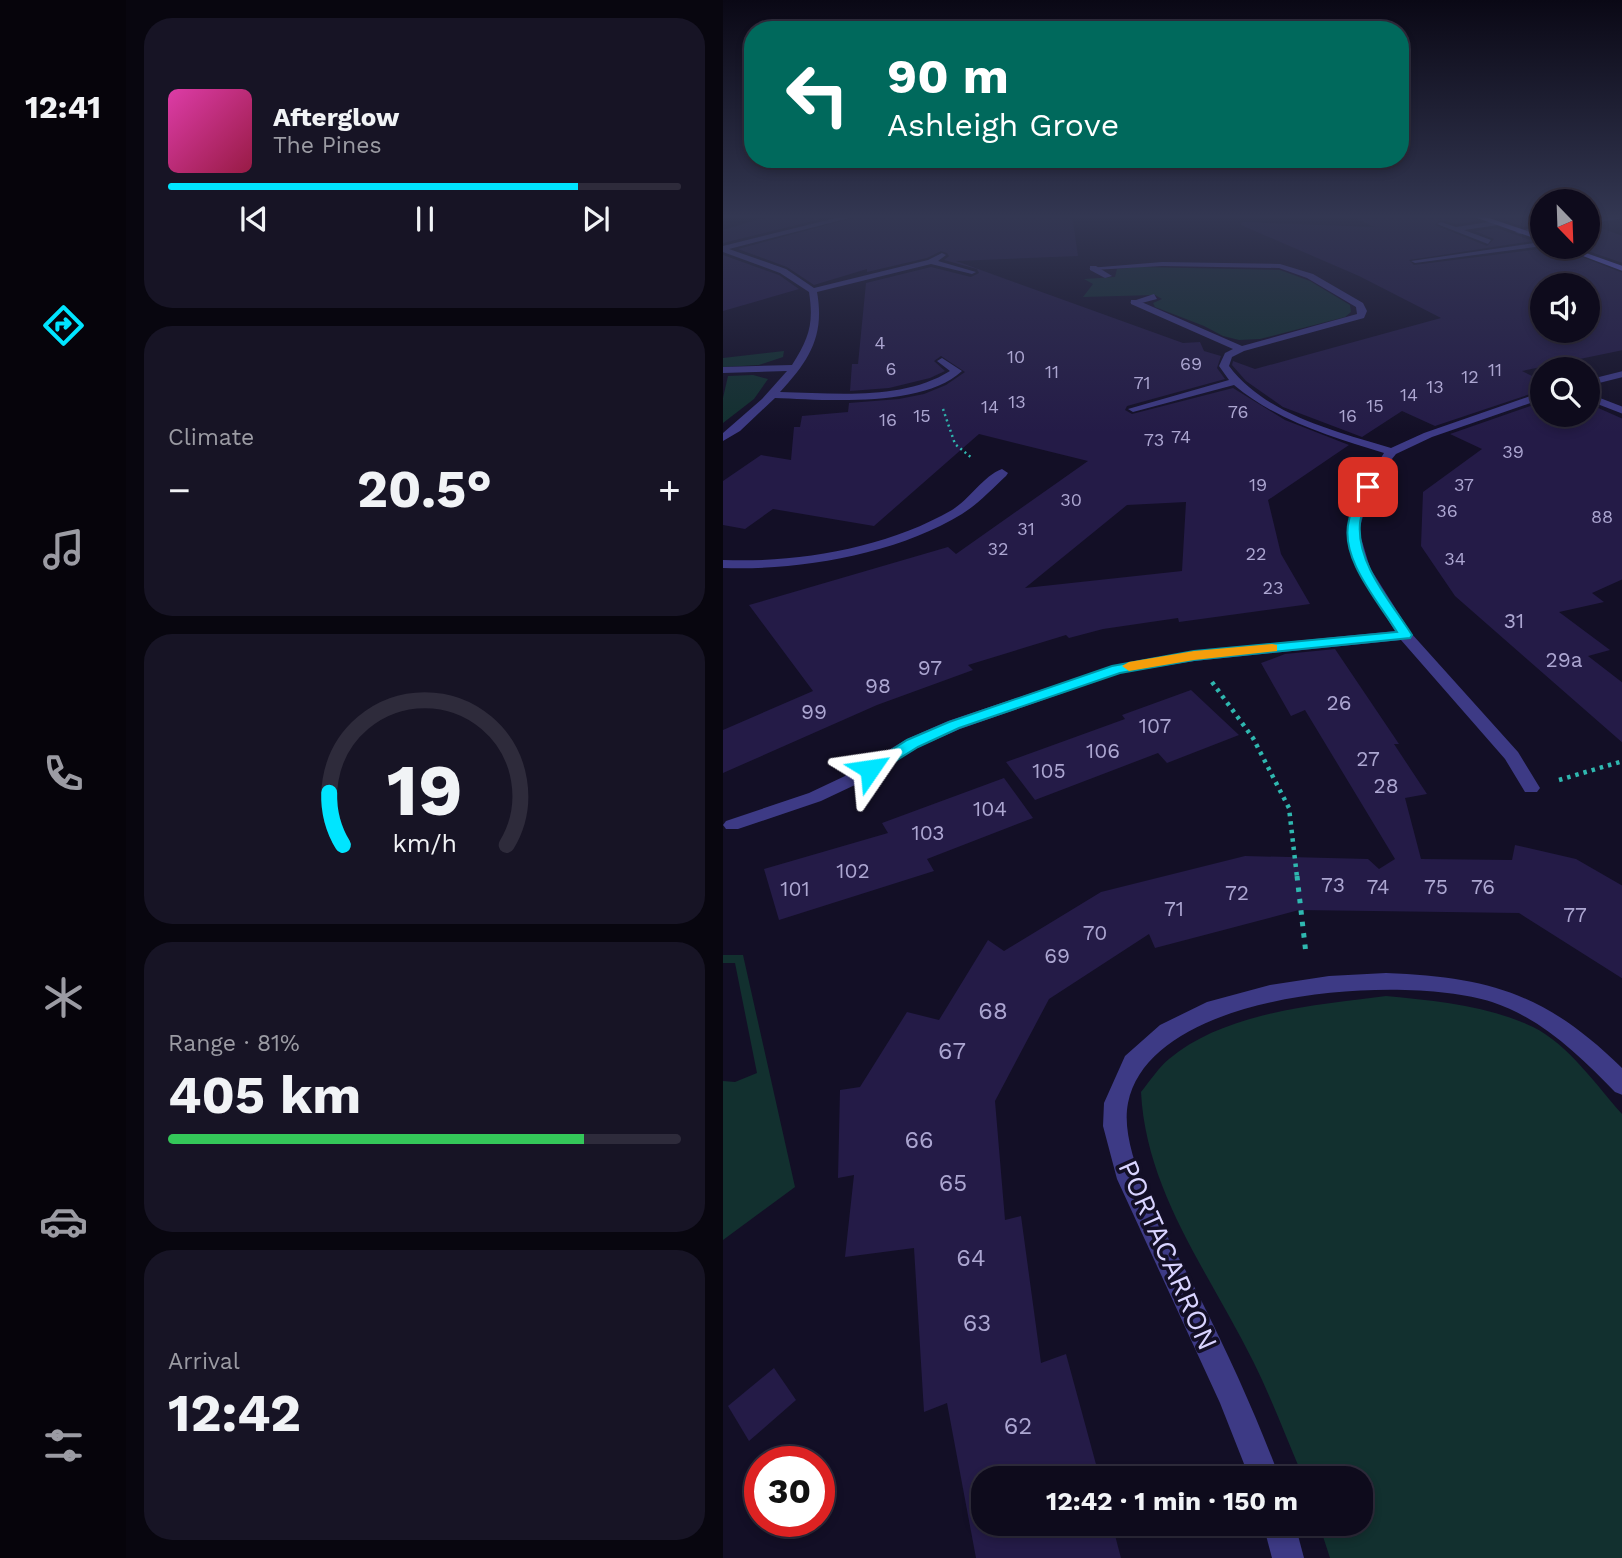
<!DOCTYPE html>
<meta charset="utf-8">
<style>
body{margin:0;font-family:"Work Sans",sans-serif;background:#171425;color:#f1f3f6;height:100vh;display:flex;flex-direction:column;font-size:26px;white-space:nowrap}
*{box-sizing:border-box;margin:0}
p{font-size:23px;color:#9b9ba3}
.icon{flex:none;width:38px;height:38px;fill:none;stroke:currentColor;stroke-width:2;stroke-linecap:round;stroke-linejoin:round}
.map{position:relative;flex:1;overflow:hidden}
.panel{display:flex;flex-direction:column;gap:18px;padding:18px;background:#08060f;width:597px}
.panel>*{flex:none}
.top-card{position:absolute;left:21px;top:21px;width:665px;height:147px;border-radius:28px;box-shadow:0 4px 10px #0003,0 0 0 2px #2e2b3b;background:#00695c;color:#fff;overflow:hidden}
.needle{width:46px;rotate:157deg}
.tools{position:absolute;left:807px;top:189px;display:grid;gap:14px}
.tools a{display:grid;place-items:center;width:70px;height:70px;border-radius:50%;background:#0e0b1c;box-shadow:0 4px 10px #0003,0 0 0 2px #2e2b3b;font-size:35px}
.speed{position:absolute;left:21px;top:1446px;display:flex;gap:14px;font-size:35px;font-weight:700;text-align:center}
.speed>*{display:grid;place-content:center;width:91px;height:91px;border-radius:50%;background:#0e0b1c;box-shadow:0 4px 10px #0003,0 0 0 2px #2e2b3b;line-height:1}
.speed .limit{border:10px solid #d22;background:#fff;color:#111}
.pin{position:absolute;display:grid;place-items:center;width:60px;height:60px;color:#fff;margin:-30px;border-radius:14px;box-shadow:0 4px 10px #0006}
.me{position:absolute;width:77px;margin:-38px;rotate:58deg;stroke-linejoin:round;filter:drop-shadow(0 0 5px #0008)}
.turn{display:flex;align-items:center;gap:24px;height:147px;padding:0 28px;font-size:32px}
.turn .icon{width:91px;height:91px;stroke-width:2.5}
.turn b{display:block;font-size:49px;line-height:60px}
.big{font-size:52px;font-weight:700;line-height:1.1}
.panel .card{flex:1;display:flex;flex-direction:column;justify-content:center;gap:10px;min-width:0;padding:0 24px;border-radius:28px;background:#171425}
.panel .dial{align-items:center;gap:0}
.dial svg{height:182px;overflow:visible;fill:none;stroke:#2e2b3b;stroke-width:7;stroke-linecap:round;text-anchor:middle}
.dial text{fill:#f1f3f6;stroke:none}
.song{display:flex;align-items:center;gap:21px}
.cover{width:84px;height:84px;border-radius:10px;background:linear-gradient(135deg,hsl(320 70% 55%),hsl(340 70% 35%))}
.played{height:7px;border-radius:4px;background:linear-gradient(90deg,#00e5ff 80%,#2e2b3b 80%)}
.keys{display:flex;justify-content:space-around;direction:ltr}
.heat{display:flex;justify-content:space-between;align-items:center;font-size:38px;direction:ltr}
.charge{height:10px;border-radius:5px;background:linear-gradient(90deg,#34c759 81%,#2e2b3b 0)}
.trip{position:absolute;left:248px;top:1466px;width:402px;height:70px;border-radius:28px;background:#0e0b1c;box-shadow:0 4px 10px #0003,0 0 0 2px #2e2b3b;font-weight:700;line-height:70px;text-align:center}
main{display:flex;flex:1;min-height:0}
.tab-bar{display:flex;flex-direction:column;width:126px;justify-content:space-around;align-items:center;background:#06040b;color:#9b9ba3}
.tab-bar .icon{width:49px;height:49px}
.tab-bar .selected{color:#00e5ff}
.tab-bar b{font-size:32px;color:#f1f3f6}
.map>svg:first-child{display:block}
</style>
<main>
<nav class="tab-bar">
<b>12:41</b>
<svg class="icon selected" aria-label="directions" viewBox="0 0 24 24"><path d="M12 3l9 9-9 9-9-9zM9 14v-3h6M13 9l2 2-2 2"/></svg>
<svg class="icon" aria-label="music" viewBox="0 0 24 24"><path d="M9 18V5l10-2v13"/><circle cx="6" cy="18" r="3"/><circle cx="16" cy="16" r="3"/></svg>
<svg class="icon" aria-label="phone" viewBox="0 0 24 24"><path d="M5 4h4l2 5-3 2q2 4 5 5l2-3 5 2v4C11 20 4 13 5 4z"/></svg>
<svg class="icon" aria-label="climate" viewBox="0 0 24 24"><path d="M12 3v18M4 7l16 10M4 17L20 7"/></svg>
<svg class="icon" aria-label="car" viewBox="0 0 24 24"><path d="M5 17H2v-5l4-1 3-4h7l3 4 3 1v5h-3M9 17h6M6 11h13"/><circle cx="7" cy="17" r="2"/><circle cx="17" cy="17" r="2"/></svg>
<svg class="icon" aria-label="filters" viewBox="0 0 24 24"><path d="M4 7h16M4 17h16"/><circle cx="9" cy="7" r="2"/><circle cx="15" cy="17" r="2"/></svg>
</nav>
<section class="panel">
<div class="card">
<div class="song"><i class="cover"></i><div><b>Afterglow</b><p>The Pines</p></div></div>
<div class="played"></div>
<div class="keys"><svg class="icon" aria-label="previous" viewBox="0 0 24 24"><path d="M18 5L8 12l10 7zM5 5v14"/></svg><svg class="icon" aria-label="pause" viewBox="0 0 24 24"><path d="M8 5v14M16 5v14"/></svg><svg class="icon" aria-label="next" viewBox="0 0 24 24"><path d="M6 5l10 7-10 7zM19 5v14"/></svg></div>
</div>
<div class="card"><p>Climate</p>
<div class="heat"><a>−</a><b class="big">20.5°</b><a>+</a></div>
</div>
<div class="card dial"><svg viewBox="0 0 100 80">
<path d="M14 69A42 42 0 1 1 86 69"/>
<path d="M14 69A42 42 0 0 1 8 46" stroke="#00e5ff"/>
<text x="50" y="56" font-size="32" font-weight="700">19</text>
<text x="50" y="72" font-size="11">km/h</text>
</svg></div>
<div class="card"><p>Range · 81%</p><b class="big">405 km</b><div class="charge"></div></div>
<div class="card"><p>Arrival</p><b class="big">12:42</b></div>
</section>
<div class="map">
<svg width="900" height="1558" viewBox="0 0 900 1558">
<rect width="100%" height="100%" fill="#130f26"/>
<g fill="#12302f">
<path d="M417,267L557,270L587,281L627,305L628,312L622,317L537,339L516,340L500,336L481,326L432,307L430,303L439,299L432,295L360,297L370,284L361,279L392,277L394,269Z"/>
<path d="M61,351L60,357L36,365L0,367V358Z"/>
<path d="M30,375L45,379L31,399L0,423V398L5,376Z"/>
<path d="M0,955H20L72,1187L0,1240V1081L12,1082L34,1073L12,963H0Z"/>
<path d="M663,996C713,1001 764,1005 810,1027C846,1045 873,1085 899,1114V1558H607L596,1524H639V1479H581C564,1440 549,1399 530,1361C487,1274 423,1192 418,1092C427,1081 436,1067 446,1059C502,1012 593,1005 663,996Z"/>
</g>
<g fill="#241b47" fill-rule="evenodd">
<path d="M49,215H114L0,243V230Z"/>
<path d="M141,215H349L355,256L233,261L460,343L477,342L481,351L498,356L494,368L502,379L404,406L402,410L409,414L510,388L562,420L626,445L545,500L558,554L587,604L456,622L455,618L380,629L346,638L343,635L245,665L250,670L154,705L0,773V730L90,691L26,605L225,547L233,554L365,461L256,434L151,526L50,509L22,529L0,525V481L38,455L68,460L71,427H77L79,416L125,412L126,403L176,399L201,394L223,385L242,372L218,356L211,361L222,371L207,378L166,388L127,391L129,364H135L143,283L208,267L248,277L256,273L254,269L221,260L226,256L224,253L218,251L204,258L144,272V269L91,285L64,267L15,249ZM463,502L459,571L302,588L404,505Z"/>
<path d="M626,215H743L755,221L733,224L717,220L712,225L764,246L771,239L752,231L774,228L810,241L686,260L691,265L833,247L900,273V350L799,371L819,381V390L712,426L679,411L639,437L560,407L523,381L509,365L510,361L532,369L718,318L636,276L518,225L519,222L651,227ZM819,285H864V331H819Z"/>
<path d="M765,215H819V224L801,227Z"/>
<path d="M878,228L900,236V263L853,247H864V230Z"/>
<path d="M0,255L56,275L76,289L0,311Z"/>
<path d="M819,402V415H864V403L900,419V579L869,593L881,602L836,612L887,650L865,656L900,683V743L732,596L698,546L700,492L759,449L727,434Z"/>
<path d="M612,649L676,744H671L704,794L682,798L698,859L789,860L792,845L853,859L900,886V979L796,913L576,910L432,948L426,934L326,999L272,1101L282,1220L298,1216L318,1363L343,1354L377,1479H261V1524H389L398,1558H253L224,1403L201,1412L191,1248L122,1257L131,1175L115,1178L117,1090L137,1087L184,1012L216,1020L265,940L281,951L378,892L522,856L645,859L656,869L672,859L582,710L568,716L538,663L562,654Z"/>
<path d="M468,690L516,735L444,763L435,753L312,800L283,762L402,719L399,715Z"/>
<path d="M281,778L310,818L204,859L211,871L56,920L41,869L165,833L159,823Z"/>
<path d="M51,1368L73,1400L26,1441L5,1406Z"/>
</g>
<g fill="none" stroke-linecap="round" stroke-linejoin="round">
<path stroke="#2fb8b0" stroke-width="2.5" stroke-dasharray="2 3.5" stroke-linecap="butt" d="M220,409L232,444L250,459"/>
<g stroke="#2fb8b0" stroke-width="4.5" stroke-dasharray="3.5 5" stroke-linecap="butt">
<path d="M489,682L530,738L566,808L574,877"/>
<path d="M836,780L900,761"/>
</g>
<path stroke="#2fb8b0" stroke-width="5" stroke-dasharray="4.5 7" stroke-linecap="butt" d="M574,876L583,954"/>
<g fill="#3d3a85" fill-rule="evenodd">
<path d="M819,242V246L692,263L688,261Z"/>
<path d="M367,266H373L389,276L382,278L367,270Z"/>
<path d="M431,294L434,299L411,305L407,302Z"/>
</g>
<g fill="#3d3a85" fill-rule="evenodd">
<path d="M125,215H138L6,249L63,269L91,288L205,260L219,253L223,255L215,261L253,272L249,274L208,264L94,292C102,336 86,361 57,392C112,393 179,401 227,371L214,361L219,358L239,371C199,408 103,400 52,398L17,431L0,441V433L39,399L64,371L0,373V367L69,365C86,338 91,324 86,292L57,273L0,252V246Z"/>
<path d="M893,215H900V218L864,224V220Z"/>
<path d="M772,221L775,225L741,230L768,240L765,244L714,224L718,222L733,227Z"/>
<path d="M819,226V230L796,234L792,232Z"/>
<path d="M439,262L557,264L590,274L640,303L644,311L641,318L521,351L509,357L506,366C543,415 612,431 668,448L701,433L819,392V399L709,437L673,454L664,465L645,498L636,531L647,568L688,633L795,752L817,788L814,792H802L782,759L678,640L471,661L397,673L237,729L196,747L134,784L98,801L15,829H3L0,825L3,821L86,793L122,776L184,739L225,721L389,666L471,651L672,631L633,568L624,531L633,498L661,453C609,437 554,421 511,385L410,412L405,409L506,380L496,366L502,353L510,349L408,304V300H414L519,346L634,314L633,307L584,278L556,268L439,266L370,270L366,268Z"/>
<path d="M900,371V377L864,386V380Z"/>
<path d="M864,393L900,407V414L864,400Z"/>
<path d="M279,469L285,473L283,476C269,489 255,504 239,514C174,554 75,571 0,568V560C76,563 163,548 229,510C247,499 260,476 279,469Z"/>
<path d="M663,973C767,977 824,994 900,1069V1095L892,1092C857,1056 818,1018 769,1002C681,974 428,989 405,1103C394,1158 454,1251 478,1300C507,1358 534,1417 557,1479H527L497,1403L394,1179L380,1126L381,1103L402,1056L437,1025L484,1002L547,985L606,976Z"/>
<path d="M540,1524H572L581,1558H549Z"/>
</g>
<g fill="#6f6bff" fill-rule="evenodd">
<path d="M746,215H757L819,236V241Z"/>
<path d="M836,247H846L900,266V271Z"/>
</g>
</g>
<linearGradient id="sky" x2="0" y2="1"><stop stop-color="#0a0815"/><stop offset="0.5" stop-color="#333752"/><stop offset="1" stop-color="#333752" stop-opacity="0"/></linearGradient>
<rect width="900" height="433" fill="url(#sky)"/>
<path fill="#00e5ff" stroke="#0095a6" stroke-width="2" d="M641,485L651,487C646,498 638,511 637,523C633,564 669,603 689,635L687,638L471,660L397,673L236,728L195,747L153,773L147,774L139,769L184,740L226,722L389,666L471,651L674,632C655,601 616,558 626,520C628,508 636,495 641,485Z"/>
<path fill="#f59e0b" d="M549,644L554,645V651L471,660L406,671L399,666L406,662L471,651Z"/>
<g text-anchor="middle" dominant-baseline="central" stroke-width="7" stroke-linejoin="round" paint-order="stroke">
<g font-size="18" fill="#aca6d1">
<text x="157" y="342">4</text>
<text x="293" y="356">10</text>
<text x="468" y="363">69</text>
<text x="168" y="368">6</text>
<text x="772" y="369">11</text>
<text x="329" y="371">11</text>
<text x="747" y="376">12</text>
<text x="419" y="382">71</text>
<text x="712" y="386">13</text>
<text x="686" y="394">14</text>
<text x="294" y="401">13</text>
<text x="652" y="405">15</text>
<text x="267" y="406">14</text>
<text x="515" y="411">76</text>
<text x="199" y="415">15</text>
<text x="625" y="415">16</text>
<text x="165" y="419">16</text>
<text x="458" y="436">74</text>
<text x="431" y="439">73</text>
<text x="790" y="451">39</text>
<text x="535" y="484">19</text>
<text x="741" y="484">37</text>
<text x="348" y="499">30</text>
<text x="724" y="510">36</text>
<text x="879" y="516">88</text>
<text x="303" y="528">31</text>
<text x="275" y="548">32</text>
<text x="533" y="553">22</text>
<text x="732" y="558">34</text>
<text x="550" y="587">23</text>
</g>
<g font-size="21" fill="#aca6d1">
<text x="791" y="620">31</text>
<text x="841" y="659">29a</text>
<text x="207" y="667">97</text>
<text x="155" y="685">98</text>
<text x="616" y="702">26</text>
<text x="91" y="711">99</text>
<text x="432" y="725">107</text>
<text x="380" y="750">106</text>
<text x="645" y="758">27</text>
<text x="326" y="770">105</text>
<text x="663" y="785">28</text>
<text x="267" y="808">104</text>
<text x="205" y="832">103</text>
<text x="130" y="870">102</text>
<text x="610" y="884">73</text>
<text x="655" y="886">74</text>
<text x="713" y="886">75</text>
<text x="760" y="886">76</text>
<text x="72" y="888">101</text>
<text x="514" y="892">72</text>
<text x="451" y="908">71</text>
<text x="852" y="914">77</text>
<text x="372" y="932">70</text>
<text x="334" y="955">69</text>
</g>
<g font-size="24" fill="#aca6d1">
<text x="270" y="1011">68</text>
<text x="229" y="1051">67</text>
<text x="196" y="1140">66</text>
<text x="230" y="1183">65</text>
<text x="248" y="1258">64</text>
<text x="254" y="1323">63</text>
<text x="295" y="1426">62</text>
</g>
<g font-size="28" fill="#d9d4ff" stroke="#130f26">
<text transform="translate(445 1255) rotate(66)">PORTACARRON</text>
</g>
</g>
</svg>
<div class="tools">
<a><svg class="needle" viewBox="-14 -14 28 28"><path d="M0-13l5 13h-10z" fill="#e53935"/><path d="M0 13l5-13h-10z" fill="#9b9ba3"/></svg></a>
<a><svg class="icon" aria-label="sound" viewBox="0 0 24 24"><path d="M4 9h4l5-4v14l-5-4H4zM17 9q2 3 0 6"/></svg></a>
<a><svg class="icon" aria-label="search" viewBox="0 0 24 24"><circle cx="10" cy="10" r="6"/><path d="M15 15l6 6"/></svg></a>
</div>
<div class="speed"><div class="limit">30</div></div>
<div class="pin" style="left:645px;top:487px;background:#d93025"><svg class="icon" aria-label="arrive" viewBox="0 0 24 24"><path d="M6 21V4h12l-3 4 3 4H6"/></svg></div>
<svg class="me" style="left:147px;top:769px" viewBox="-20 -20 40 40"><path d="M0-17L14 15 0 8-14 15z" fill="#00e5ff" stroke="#fff" stroke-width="4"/></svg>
<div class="trip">12:42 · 1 min · 150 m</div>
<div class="top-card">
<div class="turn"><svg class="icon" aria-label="left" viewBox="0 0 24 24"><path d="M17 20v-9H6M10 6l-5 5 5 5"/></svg><div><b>90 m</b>Ashleigh Grove</div></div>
</div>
</div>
</main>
